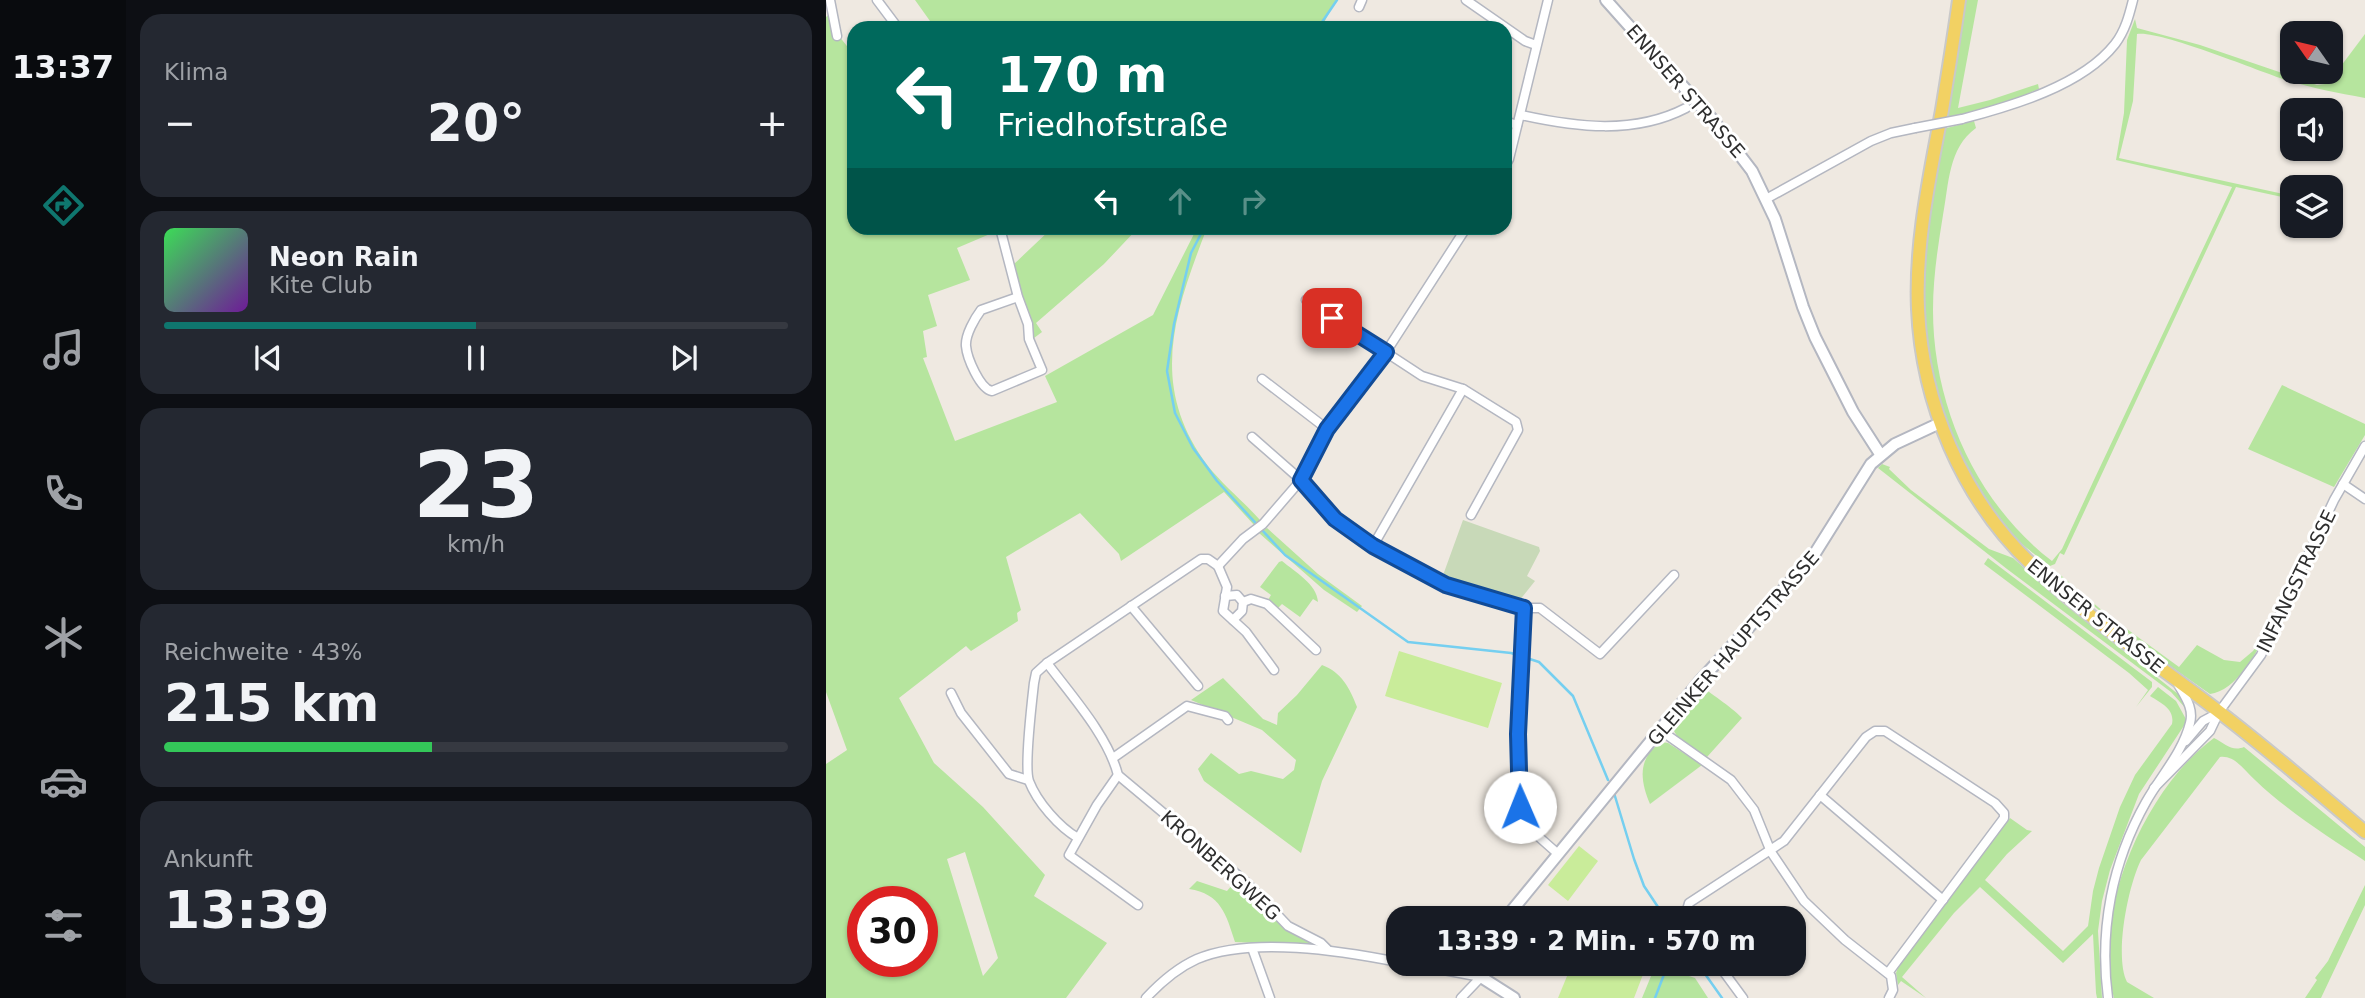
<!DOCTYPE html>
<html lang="de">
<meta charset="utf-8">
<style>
body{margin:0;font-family:"DejaVu Sans",sans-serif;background:#242831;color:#f1f3f6;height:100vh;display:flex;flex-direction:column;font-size:26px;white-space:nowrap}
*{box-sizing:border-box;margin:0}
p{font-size:23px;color:#9ea1a6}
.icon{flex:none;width:38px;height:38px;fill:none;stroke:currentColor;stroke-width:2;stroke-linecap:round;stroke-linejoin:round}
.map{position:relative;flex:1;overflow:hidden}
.panel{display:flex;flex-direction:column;gap:14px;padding:14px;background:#0d0f14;width:700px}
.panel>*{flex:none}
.hud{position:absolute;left:21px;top:21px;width:665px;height:214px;border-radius:21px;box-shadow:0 2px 5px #0004;background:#00695c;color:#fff;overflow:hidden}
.needle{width:46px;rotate:304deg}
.controls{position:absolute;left:1454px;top:21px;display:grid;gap:14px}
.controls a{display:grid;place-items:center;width:63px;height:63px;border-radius:14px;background:#171b24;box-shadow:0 2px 5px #0004;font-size:35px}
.speed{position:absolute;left:21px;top:886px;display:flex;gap:14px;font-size:35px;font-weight:700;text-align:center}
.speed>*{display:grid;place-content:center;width:91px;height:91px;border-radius:50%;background:#171b24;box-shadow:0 2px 5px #0004;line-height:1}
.speed .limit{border:10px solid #d22;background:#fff;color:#111}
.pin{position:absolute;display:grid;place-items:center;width:60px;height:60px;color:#fff;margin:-30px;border-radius:14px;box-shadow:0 4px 10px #0006}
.me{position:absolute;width:77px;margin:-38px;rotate:359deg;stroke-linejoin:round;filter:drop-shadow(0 0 5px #0008)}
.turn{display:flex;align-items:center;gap:24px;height:147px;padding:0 35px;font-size:32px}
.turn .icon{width:91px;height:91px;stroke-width:2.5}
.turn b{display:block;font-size:49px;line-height:60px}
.lanes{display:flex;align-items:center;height:66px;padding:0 35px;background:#0003;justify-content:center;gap:35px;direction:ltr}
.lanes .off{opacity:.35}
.big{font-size:52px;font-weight:600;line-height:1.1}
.panel .widget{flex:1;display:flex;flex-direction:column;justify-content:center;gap:10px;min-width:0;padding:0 24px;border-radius:21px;background:#242831}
.panel .dial{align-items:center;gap:0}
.dial b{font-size:91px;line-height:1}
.song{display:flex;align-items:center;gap:21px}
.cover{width:84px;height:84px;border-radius:10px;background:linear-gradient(135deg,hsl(130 70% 55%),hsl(280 70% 35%))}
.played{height:7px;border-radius:4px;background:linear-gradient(90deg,#0f766e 50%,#363941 50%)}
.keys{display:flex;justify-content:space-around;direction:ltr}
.heat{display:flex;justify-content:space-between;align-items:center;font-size:38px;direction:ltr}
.charge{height:10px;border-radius:5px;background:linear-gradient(90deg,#34c759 43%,#363941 0)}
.trip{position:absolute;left:560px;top:906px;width:420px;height:70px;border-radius:21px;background:#171b24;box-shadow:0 2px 5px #0004;font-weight:600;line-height:70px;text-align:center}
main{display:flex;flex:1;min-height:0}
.menu{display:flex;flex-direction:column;width:126px;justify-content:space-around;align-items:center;background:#090b0e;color:#9ea1a6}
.menu .icon{width:49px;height:49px}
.menu .current{color:#0f766e}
.menu b{font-size:32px;color:#f1f3f6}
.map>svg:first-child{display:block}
</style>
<main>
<nav class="menu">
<b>13:37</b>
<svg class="icon current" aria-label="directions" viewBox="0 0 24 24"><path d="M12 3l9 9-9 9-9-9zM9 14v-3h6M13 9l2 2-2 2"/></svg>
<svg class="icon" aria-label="music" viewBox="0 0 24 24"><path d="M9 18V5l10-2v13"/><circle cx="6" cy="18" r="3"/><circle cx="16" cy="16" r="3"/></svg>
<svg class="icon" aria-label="phone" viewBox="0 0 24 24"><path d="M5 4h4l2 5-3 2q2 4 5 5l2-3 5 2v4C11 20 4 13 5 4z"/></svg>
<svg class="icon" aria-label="climate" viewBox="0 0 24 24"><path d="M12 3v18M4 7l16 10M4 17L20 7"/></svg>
<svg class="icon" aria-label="car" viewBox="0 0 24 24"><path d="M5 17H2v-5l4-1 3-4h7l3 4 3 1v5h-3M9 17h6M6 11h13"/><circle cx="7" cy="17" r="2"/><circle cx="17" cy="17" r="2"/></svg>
<svg class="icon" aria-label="filters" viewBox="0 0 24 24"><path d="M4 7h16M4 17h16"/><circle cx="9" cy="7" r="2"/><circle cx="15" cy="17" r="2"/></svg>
</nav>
<section class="panel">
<div class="widget"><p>Klima</p>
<div class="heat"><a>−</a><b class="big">20°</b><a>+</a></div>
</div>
<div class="widget">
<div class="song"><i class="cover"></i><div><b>Neon Rain</b><p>Kite Club</p></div></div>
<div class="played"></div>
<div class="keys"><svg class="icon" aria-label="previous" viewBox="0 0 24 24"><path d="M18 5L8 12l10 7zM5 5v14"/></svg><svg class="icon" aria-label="pause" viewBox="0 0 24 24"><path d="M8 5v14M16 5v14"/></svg><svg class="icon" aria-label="next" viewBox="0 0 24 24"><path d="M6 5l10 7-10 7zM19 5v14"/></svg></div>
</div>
<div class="widget dial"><b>23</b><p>km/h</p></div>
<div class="widget"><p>Reichweite · 43%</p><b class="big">215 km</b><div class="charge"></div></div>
<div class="widget"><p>Ankunft</p><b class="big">13:39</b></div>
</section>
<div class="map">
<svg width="1539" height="998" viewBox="0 0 1539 998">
<rect width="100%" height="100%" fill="#efe9e1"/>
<g fill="#b6e59e" fill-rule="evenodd">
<path d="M89,0H510L495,28H109Z"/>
<path d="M1138,0H1152L1132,108L1164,100L1212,84L1213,89L1169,107L1120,118Z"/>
<path d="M5,13L13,36L28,55V228H170L171,231L131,248L144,280L102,295L111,326L97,331L101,357L97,358L129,441L231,402L219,376L327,315L370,230L381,228C348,313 322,386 382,466C397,485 418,502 434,520L428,525L398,492L295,561L293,554L254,513L180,557L195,610L191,613L192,621L145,651L140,646L73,698L108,763L157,807L219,875L208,896L281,943L240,998H0V764L21,750L0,692V17ZM139,852L172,958L157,976L121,859ZM37,901H96V961H37Z"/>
<path d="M1309,19L1311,28L1374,45L1491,85L1499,84L1506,78L1539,34V98C1512,93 1486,88 1460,80C1432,71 1334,30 1311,34L1307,101L1293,158L1466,196V199L1410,187L1238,555L1234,553L1229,564L1224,566C1213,558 1201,549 1191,539C1130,475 1096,370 1097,283C1097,232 1109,180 1117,129L1148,121L1150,128C1122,148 1123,184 1117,215C1112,246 1107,277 1107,310C1107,405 1150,503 1226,561L1236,549L1267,482L1406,187L1290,160L1298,113L1301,40Z"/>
<path d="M226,228H312L278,264L210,323L216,332L208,338L187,265Z"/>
<path d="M1456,385L1539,424V435L1508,487L1422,449Z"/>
<path d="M1056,464L1064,467L1063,469L1085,490L1163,549L1187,558L1237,603L1352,694L1362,711L1345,692L1181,569L1052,468Z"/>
<path d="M441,528L492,574L536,606L531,612L498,590L433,533Z"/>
<path d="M1162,558L1326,682V687L1310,707L1322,690L1303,673L1158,564Z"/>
<path d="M456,561C469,572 491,584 492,602L487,599L474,617L456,604L452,608L442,600L445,595L434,587L453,562Z"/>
<path d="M1231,572L1279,613L1353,667L1371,645L1398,660L1414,662L1427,651L1441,631C1431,653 1410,691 1384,694L1340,663L1230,576Z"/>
<path d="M496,665C515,672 524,688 531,707L496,781L475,853L378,781L372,769L385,753L413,774L425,771L457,779L468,770L470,760L436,730L365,700L397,678L437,719L451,725L452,713L471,695Z"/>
<path d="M876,687C886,694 909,710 916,718L881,757C866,752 850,740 845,724Z"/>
<path d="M1332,687L1350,701L1361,721L1313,794L1284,870L1276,901L1272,931L1276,998H1271L1270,993L1267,934L1237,963L1154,887L1128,913L1076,977L1100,998L1075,981L1072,985L1070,973L1073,965L1184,818L1201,830L1206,831L1181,854L1159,880L1237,951L1262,926L1267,891L1273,868L1294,807L1309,775L1346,724C1349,709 1335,703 1324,696Z"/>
<path d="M1388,738C1398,743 1406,752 1418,747L1539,847V861C1504,838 1460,810 1429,780C1419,771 1409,755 1394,757L1315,860C1302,886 1288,956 1301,982L1328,998H1288C1264,914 1319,788 1388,738Z"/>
<path d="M836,742L842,743L876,765L824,804C814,781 811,757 836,742Z"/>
<path d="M411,879L491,946L409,942C400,914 395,894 363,889L371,881L401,891Z"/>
<path d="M1539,885V905L1495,998H1479L1491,980L1489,978L1502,961Z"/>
<path d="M830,964H858L863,976L869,978L882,998H816Z"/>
</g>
<path fill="#c8d9b8" d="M637,520L713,547L714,551L701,576L709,581L693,601L654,592L616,578Z"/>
<g fill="#c9ec9a">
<path d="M573,651L676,683L662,728L559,696Z"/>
<path d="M753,846L772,861L742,901L722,885Z"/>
<path d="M746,964H821L808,998H732Z"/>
</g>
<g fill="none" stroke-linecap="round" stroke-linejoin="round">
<g stroke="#75cff0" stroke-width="2.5">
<path d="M492,28L511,0"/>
<path d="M378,228L365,253L348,324L341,371L349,413L367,448L378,463L391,481L459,555L582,642L685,653L713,662L747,696L782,780"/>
<path d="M788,793L808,859L818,886L840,919"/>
<path d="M872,964L896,998"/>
<path d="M829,998L842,964"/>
</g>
<defs>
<g id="minor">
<path d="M4,0L11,36"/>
<path d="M51,0L72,28"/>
<path d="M640,0L699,41L710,45"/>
<path d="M533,7L536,0"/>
<path d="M695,115C749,127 808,135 860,108"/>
<path d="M1136,119C1185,106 1256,86 1289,44C1299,31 1303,16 1307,0"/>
<path d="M679,121L691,125"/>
<path d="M679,166L683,159L722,0"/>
<path d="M940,199L1045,141L1065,133L1089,128"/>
<path d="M174,228L192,297L202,324L203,339L216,370L166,391C154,389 141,358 140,346C139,335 149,318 155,310L192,297"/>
<path d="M480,300L596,376L637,389L690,422L692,430L645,515"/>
<path d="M436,379L501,429"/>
<path d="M426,437L475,480L509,519L547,546L620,585L698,608C693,677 686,754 696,822L731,853"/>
<path d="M1517,484L1539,499"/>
<path d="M547,546L637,389"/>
<path d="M392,566L401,587L397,611L420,632L448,670"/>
<path d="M399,596L411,595L417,602L416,611L407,620"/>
<path d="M417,602L425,599L441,604L490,650"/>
<path d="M305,606L372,686"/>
<path d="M698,608H714L774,654L848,575"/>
<path d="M221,663L210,673L208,683C206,701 198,767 203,781C211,802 233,827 252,838"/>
<path d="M125,693L135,713L183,774L202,780"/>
<path d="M834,730L905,780L928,810L945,852L978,901L1019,940L1065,976L1067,990L1063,998"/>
<path d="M1360,741L1377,721L1392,713"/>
<path d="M287,758L361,706L399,716L402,720"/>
<path d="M292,775L271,805L243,855L312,905"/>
<path d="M1328,788L1384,731L1393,712L1435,655L1508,500L1539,446"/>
<path d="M994,795L1117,900"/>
<path d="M864,919L861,910L863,903L958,841L1040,737L1049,731H1059L1169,803L1178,813V818L1062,973"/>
<path d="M426,948L444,998"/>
<path d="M501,949L495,943L462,926L420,882L292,775C282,736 245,695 221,663L375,559H382L392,566L417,539L437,524L475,480L501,429L560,352L640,228"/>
<path d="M586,964L655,977L635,998"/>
<path d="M892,964L917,998"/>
<path d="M320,998C335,982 351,968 371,959C425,936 516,951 572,962"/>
<path d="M1282,998C1273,930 1286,862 1320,802C1334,777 1357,752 1364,723C1368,708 1359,697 1352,684"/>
</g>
<g id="tertiary">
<path d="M780,0L887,120L926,171L949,219L977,307L989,337L1027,412L1054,454"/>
<path d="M679,919L874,681L986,558L1045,464L1069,444L1114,423"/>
<path d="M660,964L655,977L688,998"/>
</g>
<path id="primary" d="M1133,0C1128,37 1122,73 1116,110C1104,175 1089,242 1092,309C1096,403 1136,498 1205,564C1262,619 1330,663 1392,711C1443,750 1491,791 1539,832"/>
</defs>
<use href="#minor" stroke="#b4b7c1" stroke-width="11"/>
<use href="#tertiary" stroke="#b4b7c1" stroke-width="14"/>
<use href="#primary" stroke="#c9c9c9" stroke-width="16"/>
<use href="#minor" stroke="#fff" stroke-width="8"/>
<use href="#tertiary" stroke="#fff" stroke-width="10"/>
<use href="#primary" stroke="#f2d163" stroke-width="12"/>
<defs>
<path id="minor-bridge" d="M1089,128L1136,119"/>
</defs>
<use href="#minor-bridge" stroke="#b4b7c1" stroke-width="11" stroke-linecap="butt"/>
<use href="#minor-bridge" stroke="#fff" stroke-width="8"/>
</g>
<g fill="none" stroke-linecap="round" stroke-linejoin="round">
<defs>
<path id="route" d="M506,318L560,352L501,429L475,480L509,519L547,546L620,585L698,608L692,734L694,807"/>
</defs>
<use href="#route" stroke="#114b97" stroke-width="18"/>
<use href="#route" stroke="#1a73e8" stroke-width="12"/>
</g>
<g text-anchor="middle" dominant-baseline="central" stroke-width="6" stroke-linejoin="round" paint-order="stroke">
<g font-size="19" fill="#2e2e2e" stroke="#fff">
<text transform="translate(860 91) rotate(49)">ENNSER STRASSE</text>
<text transform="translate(1470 581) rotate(-64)">INFANGSTRASSE</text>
<text transform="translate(1270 616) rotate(39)">ENNSER STRASSE</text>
<text transform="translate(907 648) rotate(-49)">GLEINKER HAUPTSTRASSE</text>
<text transform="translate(395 865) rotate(42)">KRONBERGWEG</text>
</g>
</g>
</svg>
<div class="controls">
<a><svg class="needle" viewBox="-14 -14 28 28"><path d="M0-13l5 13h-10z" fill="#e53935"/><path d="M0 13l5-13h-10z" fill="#9ea1a6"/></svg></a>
<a><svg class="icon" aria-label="sound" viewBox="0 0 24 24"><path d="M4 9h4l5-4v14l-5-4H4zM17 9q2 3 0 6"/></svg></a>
<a><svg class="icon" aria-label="layers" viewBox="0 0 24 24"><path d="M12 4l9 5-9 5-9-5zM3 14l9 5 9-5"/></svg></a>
</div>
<div class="speed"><div class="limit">30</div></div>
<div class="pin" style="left:506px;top:318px;background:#d93025"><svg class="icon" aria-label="arrive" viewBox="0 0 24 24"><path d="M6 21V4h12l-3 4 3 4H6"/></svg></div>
<svg class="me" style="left:694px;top:807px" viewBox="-20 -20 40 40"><circle r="19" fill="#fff"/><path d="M0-13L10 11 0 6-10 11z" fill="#1a73e8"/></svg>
<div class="trip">13:39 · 2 Min. · 570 m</div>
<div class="hud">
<div class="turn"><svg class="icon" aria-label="left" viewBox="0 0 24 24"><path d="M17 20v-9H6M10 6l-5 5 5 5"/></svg><div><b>170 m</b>Friedhofstraße</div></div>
<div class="lanes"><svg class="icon" aria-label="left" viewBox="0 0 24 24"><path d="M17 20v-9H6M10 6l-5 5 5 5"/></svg><svg class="icon off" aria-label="ahead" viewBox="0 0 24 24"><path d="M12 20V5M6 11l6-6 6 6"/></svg><svg class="icon off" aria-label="right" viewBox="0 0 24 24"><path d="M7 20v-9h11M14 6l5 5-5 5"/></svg></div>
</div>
</div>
</main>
